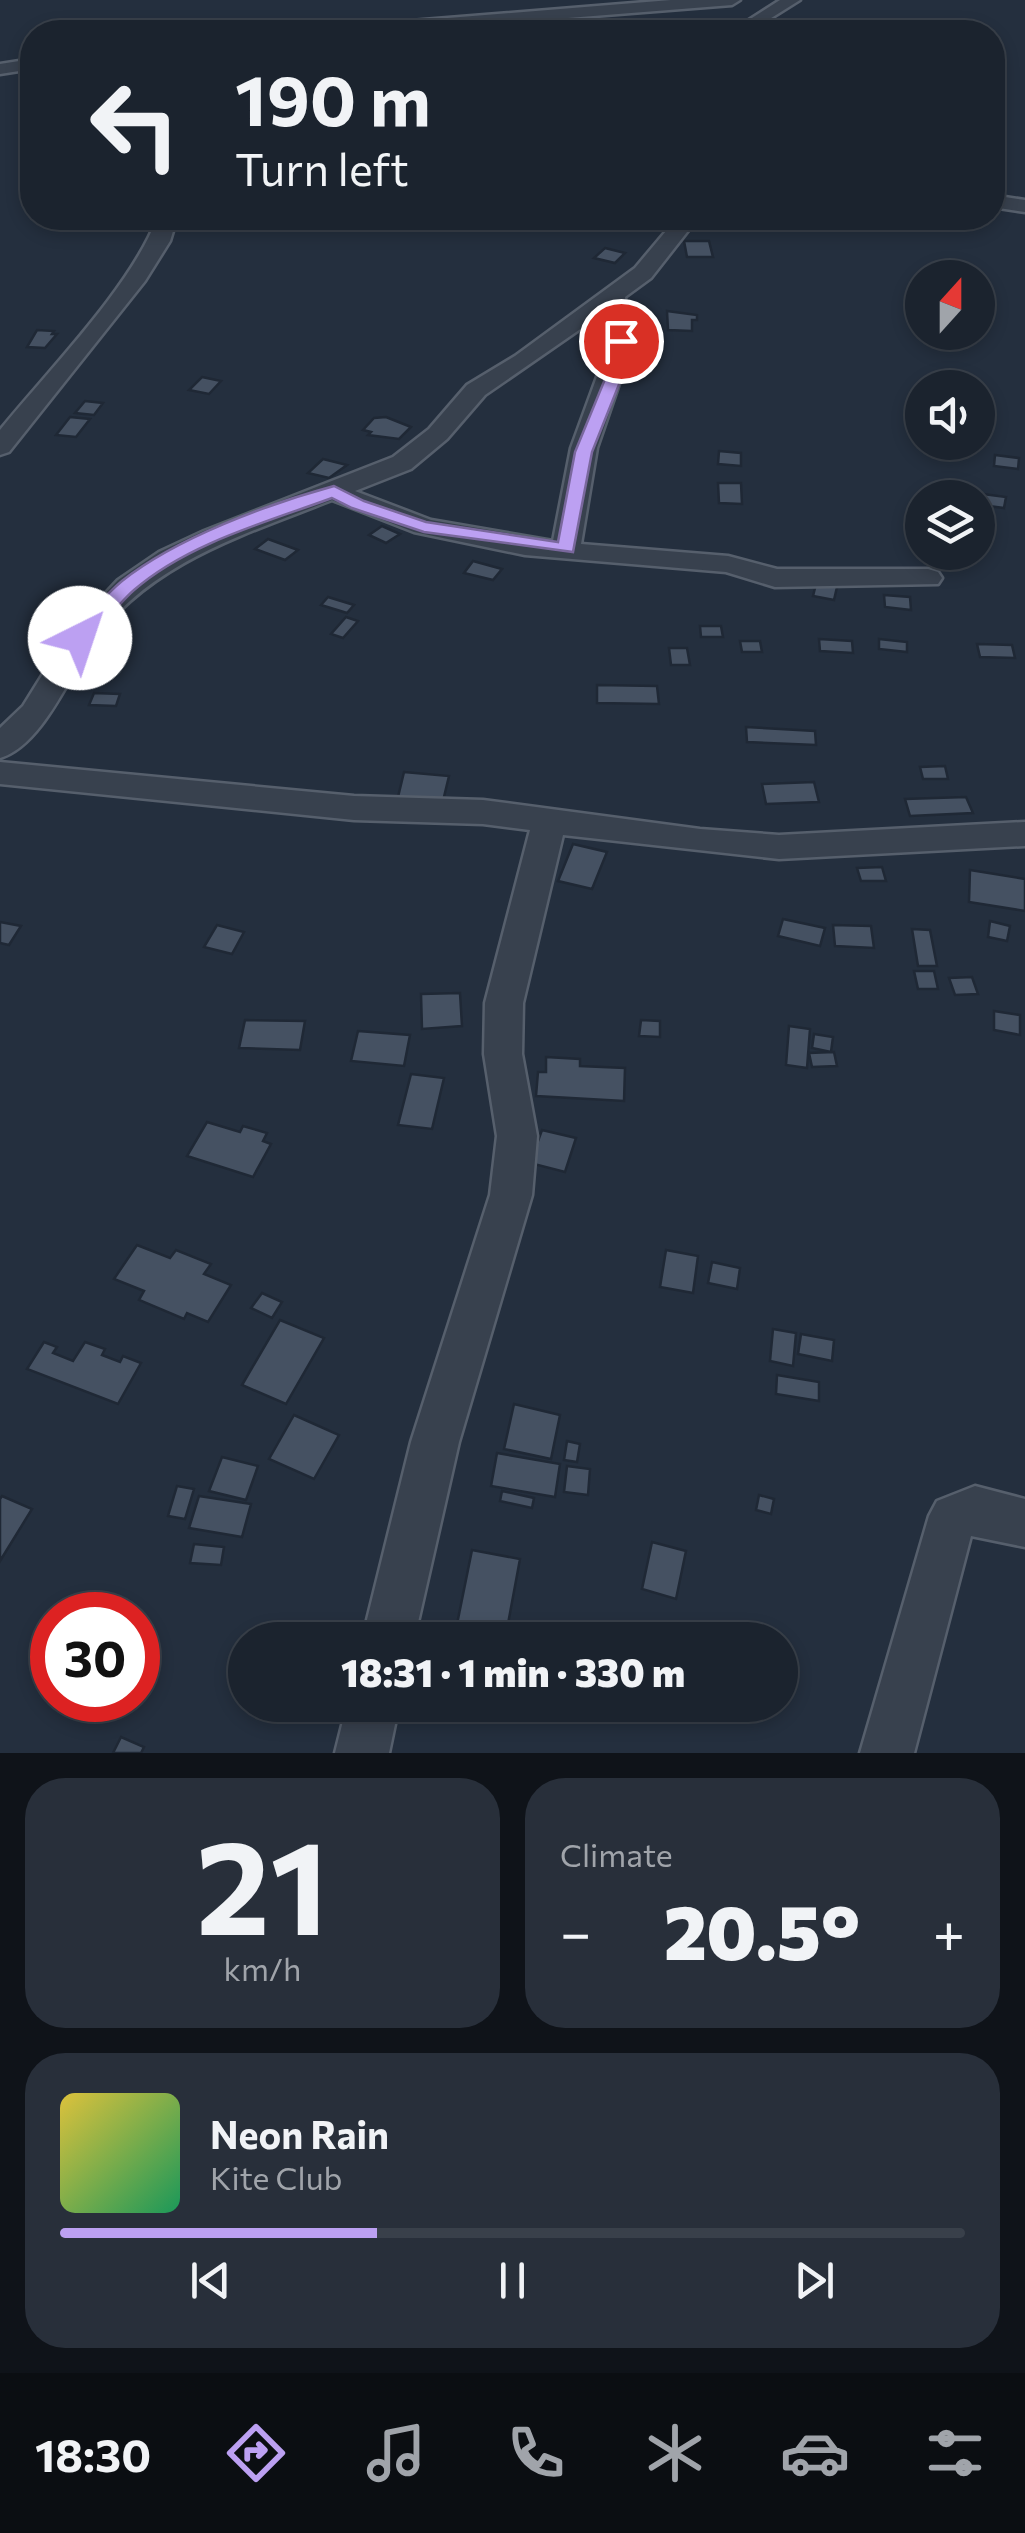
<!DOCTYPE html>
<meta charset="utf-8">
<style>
body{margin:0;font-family:Commissioner,sans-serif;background:#282f3a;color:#f1f3f6;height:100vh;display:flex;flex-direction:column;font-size:38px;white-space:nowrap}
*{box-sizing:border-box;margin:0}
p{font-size:32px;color:#a0a4aa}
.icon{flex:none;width:55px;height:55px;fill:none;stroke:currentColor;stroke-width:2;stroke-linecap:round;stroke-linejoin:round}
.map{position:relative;height:1753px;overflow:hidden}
.panel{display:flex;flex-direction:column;gap:25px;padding:25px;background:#0f1319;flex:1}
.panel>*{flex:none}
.top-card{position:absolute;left:20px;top:20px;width:985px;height:210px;border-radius:40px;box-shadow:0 5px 15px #0003,0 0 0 2px #39404a;background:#1b232e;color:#f1f3f6;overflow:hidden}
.needle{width:65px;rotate:21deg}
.buttons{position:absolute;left:905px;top:260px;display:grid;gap:20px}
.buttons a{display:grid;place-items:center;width:90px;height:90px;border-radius:50%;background:#1b232e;box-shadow:0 5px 15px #0003,0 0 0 2px #39404a;font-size:50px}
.speed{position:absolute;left:30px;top:1592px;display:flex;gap:20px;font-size:50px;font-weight:700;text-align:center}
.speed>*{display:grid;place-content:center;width:130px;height:130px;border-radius:50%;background:#1b232e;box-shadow:0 5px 15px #0003,0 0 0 2px #39404a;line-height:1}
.speed .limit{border:15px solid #d22;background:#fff;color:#111}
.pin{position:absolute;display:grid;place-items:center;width:85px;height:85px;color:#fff;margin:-42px;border:5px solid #fff;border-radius:50%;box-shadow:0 2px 10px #0007}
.me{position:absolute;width:110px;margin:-55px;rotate:41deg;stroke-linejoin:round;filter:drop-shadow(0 0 8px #0008)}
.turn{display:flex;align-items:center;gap:35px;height:210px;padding:0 50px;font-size:45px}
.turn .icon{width:130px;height:130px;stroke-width:2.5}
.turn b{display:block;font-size:70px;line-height:85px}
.big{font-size:75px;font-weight:800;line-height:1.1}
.panel .card{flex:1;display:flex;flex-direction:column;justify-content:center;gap:15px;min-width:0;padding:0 35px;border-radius:40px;background:#282f3a}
.panel .dial{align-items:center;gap:0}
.dial b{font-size:130px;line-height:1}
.song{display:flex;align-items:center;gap:30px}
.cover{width:120px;height:120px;border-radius:15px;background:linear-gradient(135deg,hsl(50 70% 55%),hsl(150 70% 35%))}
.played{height:10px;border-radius:5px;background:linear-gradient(90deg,#bca0f2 35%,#39404a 35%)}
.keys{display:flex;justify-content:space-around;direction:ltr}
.heat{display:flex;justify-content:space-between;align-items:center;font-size:55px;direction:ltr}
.panel .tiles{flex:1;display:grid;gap:25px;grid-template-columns:1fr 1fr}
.card:last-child{grid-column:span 2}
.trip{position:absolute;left:228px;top:1622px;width:570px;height:100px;border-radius:50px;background:#1b232e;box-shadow:0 5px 15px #0003,0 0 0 2px #39404a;font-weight:800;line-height:100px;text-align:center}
.tab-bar{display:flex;height:160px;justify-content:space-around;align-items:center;background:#0b0e12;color:#a0a4aa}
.tab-bar .icon{width:70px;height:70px}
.tab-bar .current{color:#bca0f2}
.tab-bar b{font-size:45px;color:#f1f3f6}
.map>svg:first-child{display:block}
</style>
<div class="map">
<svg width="1025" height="1753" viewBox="0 0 1025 1753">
<rect width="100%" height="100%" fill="#242f3e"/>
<g fill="#455162" stroke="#1f2835" stroke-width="2.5">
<path d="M85,218H109L97,230L77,229Z"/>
<path d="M684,241H709L713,257H687Z"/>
<path d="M605,248L625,253L615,263L594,258Z"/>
<path d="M667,311L697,315V320H692V331L668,330Z"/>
<path d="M37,330L54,331L52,334H57L45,348L27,347Z"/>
<path d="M202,377L221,381L209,394L189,390Z"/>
<path d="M85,401L103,403L94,415L75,413Z"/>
<path d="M70,417L90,419L76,437L56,435Z"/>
<path d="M386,417L411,427L399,439L368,435L371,432L363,430L374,418Z"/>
<path d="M719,451L741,453V466L718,464Z"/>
<path d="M995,455L1019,458L1018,469L994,466Z"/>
<path d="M323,459L347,465L329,478L308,473Z"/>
<path d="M718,483H741L742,504L719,503Z"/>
<path d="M983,494L1006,497L1004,508L981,505Z"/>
<path d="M382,526L400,534L386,543L369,535Z"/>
<path d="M268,539L298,550L285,560L255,549Z"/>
<path d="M473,561L502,569L493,580L464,573Z"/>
<path d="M816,584L837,587L834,600L813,596Z"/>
<path d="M884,595L910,597L911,610L885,607Z"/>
<path d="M328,597L354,605L347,613L321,605Z"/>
<path d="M346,617L358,621L343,638L331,634Z"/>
<path d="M700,626H721L723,637H701Z"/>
<path d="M819,639L852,641L853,653L820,651Z"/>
<path d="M879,639L907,642V652L879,649Z"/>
<path d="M740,641H760L762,652H742Z"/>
<path d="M977,644L1012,645L1015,658L980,657Z"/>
<path d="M669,648H687L690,665H671Z"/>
<path d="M597,685L657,686L659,704L597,703Z"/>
<path d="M94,693L120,694L116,706L89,705Z"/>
<path d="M746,727L815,731L816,745L747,742Z"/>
<path d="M945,766L948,779H923L920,767Z"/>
<path d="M404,772L449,776L443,801L398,797Z"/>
<path d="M814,782L819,802L766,804L762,784Z"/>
<path d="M966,797L973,813L910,816L905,799Z"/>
<path d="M573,844L607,852L592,889L558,881Z"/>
<path d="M882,867L886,881H861L857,868Z"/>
<path d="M970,870L1025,879V911L969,902Z"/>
<path d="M783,919L825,928L820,946L778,936Z"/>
<path d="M990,921L1010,926L1007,941L988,937Z"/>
<path d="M0,922L21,926L9,945L0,943Z"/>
<path d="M217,925L244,932L232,954L204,947Z"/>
<path d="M833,925L871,926L874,948L835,946Z"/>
<path d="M912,929L930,930L937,966H918Z"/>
<path d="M914,971H934L938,989H918Z"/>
<path d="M972,977L978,994L955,995L949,978Z"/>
<path d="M460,993L462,1026L422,1029L421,994Z"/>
<path d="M994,1011L1020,1015V1035L994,1030Z"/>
<path d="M245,1020L305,1021L300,1050L239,1048Z"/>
<path d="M641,1020L660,1021V1037L639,1036Z"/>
<path d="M789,1026L810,1029L807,1068L786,1065Z"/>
<path d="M358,1031L410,1035L404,1066L351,1061Z"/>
<path d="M814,1034L833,1037L831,1052L812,1048Z"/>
<path d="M834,1052L837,1066L812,1067L809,1053Z"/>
<path d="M546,1057L580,1059V1066L625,1068L624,1101L536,1096L538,1072H546Z"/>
<path d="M411,1074L444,1078L432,1129L398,1125Z"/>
<path d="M207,1122L240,1132L243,1126L267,1133L263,1141L271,1144L253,1177L187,1156Z"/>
<path d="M542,1130L576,1138L565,1172L530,1163Z"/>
<path d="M137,1245L170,1258L176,1250L211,1264L204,1274L231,1285L208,1322L187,1313L184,1319L139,1300L144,1291L114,1279Z"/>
<path d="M666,1250L698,1256L693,1293L660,1287Z"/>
<path d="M712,1262L740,1268L737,1289L708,1283Z"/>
<path d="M262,1293L282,1302L272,1318L251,1308Z"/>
<path d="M280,1320L324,1338L286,1404L242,1385Z"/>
<path d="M773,1329L796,1333L793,1366L770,1361Z"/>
<path d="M801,1334L834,1340L832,1361L798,1354Z"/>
<path d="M44,1342L57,1347L53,1353L73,1361L85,1342L105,1349L102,1355L120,1362L123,1356L141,1363L118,1404L27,1369Z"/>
<path d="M777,1375L819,1382V1401L776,1394Z"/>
<path d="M514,1404L560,1415L551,1459L504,1449Z"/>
<path d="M294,1415L339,1435L314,1479L269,1459Z"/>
<path d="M567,1441L580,1444L577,1462L564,1460Z"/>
<path d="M497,1453L560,1464L555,1497L491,1486Z"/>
<path d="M222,1457L258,1466L246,1500L209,1491Z"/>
<path d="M567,1466L590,1469L588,1495L564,1492Z"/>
<path d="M177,1486L194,1489L185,1519L168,1516Z"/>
<path d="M502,1491L534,1498L532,1508L500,1501Z"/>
<path d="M759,1495L774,1499L771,1514L756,1510Z"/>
<path d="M2,1496L32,1509L0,1561V1499Z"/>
<path d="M199,1496L251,1504L242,1537L189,1528Z"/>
<path d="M652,1542L686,1551L676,1599L642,1589Z"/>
<path d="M194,1544L224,1547L221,1565L190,1563Z"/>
<path d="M472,1550L520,1559L505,1640L455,1634Z"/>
<path d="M121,1737L144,1747L141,1753H113Z"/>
</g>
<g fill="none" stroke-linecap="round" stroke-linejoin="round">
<defs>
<g id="minor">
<path d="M671,0H740L732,5L392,32H328L336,27Z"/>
<path d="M780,0H800L749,32H730Z"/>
<path d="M32,59V69L0,74V64Z"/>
<path d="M992,195L1025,200V212L992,207Z"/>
<path d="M157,218H177L170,241L145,281L9,452L0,455V430C47,372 132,286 157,218Z"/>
<path d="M677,218H698L651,278L625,297L630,352L597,448L581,544L728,556L777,569H928L938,572L942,578L938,584L775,587L726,572L525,555L414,532L332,500C243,535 147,563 90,646C68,679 41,746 0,758V728L23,706L69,632L118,580L159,552L204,531L393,457L429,429L467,385L515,356L635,268ZM605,312L606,352L571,448L553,541L431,520L355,491L411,469L447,439L485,395Z"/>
<path d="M0,762L354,796L483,800L700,829L779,835L1025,822V846L779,859L563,835L523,1003L522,1054L537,1136L532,1195L459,1442L414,1640H362L411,1442L490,1195L497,1136L484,1054L485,1003L530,830L483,824L354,820L0,784Z"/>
<path d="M975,1486L1025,1499V1547L971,1536L914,1753H860L929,1516L937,1501Z"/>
<path d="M347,1705H399L389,1753H335Z"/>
</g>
</defs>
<use href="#minor" stroke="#565f6c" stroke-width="5"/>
<use href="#minor" fill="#38414e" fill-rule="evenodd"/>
</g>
<path fill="#bca0f2" stroke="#7a689d" stroke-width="2.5" d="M615,338L628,341L626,367L592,452L573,552L424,532L352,508L332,498C267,522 188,543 134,590C117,605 102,626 87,643H73L71,638C85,619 104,596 122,581C176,538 268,504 334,486L364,501L426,522L558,542L575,452L610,367Z"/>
</svg>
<div class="buttons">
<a><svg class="needle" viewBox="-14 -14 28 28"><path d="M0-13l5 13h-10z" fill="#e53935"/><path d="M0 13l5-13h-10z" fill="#a0a4aa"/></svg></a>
<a><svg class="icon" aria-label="sound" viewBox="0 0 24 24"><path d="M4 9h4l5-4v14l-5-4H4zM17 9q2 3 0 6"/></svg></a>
<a><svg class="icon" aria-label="layers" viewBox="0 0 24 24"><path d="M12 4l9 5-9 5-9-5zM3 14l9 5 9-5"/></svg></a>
</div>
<div class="speed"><div class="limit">30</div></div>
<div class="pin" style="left:621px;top:341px;background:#d93025"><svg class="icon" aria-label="arrive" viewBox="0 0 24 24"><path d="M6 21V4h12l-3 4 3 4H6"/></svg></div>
<svg class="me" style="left:80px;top:638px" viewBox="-20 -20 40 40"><circle r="19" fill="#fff"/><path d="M0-13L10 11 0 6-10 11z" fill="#bca0f2"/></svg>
<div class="trip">18:31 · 1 min · 330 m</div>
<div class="top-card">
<div class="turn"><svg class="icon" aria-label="left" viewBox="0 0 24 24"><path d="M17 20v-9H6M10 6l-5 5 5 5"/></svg><div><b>190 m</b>Turn left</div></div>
</div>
</div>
<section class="panel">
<div class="tiles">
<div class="card dial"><b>21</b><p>km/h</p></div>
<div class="card"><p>Climate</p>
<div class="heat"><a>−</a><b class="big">20.5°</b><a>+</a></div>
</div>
<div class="card">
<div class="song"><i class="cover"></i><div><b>Neon Rain</b><p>Kite Club</p></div></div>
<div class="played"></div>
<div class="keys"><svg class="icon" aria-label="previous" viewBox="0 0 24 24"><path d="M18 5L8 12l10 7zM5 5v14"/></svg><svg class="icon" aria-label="pause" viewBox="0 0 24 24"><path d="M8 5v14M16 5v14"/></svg><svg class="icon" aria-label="next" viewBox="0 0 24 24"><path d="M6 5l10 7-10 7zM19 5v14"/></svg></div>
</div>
</div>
</section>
<nav class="tab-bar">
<b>18:30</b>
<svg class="icon current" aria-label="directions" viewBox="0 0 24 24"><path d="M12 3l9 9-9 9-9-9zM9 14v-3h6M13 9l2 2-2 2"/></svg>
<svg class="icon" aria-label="music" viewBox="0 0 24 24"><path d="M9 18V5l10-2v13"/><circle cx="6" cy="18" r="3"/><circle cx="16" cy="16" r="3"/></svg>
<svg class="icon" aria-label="phone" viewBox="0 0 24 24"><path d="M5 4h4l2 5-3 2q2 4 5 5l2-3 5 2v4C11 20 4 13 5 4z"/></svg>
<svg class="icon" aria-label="climate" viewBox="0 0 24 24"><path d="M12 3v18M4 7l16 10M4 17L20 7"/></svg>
<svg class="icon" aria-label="car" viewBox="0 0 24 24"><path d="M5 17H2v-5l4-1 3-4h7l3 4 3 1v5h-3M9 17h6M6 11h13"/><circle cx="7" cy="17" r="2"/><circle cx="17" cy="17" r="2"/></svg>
<svg class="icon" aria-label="filters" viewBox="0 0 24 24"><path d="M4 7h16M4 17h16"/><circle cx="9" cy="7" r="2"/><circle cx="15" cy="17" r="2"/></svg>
</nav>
